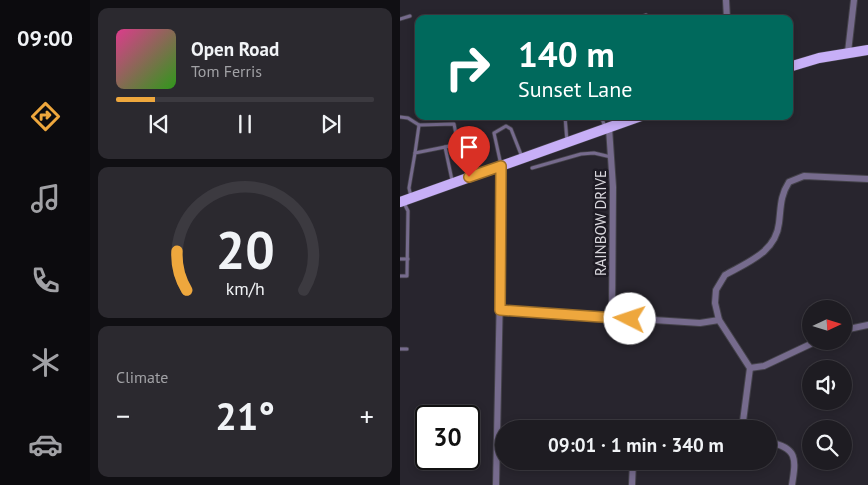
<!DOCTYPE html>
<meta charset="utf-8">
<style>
body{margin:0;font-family:"PT Sans",sans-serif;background:#2b292f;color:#f1f3f6;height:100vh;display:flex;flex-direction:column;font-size:19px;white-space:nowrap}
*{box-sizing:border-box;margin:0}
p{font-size:16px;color:#a1a1a5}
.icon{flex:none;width:28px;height:28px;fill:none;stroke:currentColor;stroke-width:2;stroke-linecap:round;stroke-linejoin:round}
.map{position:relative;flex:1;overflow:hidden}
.side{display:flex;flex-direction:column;gap:8px;padding:8px;background:#100f13;width:310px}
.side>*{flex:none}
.banner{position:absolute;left:15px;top:15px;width:378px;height:105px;border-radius:10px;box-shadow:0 2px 8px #0003,0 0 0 1px #3c3a40;background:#00695c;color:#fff;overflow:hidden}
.needle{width:32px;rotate:86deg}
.tools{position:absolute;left:402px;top:300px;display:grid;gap:10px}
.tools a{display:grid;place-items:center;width:50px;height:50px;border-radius:50%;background:#1e1c22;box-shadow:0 2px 8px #0003,0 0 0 1px #3c3a40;font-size:25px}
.speed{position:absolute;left:15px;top:405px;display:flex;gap:10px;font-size:25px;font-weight:700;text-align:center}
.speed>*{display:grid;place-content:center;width:65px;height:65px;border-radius:50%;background:#1e1c22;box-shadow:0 2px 8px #0003,0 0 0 1px #3c3a40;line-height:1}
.speed .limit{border:2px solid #111;border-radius:8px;background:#fff;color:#111}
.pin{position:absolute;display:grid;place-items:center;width:42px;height:42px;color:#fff;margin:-51px -21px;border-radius:50% 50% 50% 0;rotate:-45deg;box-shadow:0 0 5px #0007}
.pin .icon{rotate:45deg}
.me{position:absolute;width:55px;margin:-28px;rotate:274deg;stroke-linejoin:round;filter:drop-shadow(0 0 4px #0008)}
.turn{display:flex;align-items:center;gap:18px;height:105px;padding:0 20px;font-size:22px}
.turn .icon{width:65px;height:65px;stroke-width:2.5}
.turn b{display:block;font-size:35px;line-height:42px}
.big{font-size:38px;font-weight:800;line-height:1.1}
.side .widget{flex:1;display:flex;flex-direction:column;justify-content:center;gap:8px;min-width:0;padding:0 18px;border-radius:10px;background:#2b292f}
.side .dial{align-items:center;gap:0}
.dial svg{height:130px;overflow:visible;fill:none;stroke:#3c3a40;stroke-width:7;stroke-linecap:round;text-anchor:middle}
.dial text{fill:#f1f3f6;stroke:none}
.song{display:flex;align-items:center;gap:15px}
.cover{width:60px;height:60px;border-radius:8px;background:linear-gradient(135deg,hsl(330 70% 55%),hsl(110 70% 35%))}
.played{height:5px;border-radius:2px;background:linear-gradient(90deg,#eea73d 15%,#3c3a40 15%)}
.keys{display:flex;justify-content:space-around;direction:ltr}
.heat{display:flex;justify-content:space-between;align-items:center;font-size:28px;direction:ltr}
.trip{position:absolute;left:95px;top:420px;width:282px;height:50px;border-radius:25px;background:#1e1c22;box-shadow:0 2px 8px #0003,0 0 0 1px #3c3a40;font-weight:800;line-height:50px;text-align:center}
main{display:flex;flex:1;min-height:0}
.tab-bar{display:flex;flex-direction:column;width:90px;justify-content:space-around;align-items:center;background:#0c0b0e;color:#a1a1a5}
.tab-bar .icon{width:35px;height:35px}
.tab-bar .active{color:#eea73d}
.tab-bar b{font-size:22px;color:#f1f3f6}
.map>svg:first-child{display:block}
</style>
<main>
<nav class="tab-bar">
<b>09:00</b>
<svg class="icon active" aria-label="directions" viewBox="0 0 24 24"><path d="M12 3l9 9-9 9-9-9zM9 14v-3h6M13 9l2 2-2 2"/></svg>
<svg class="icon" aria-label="music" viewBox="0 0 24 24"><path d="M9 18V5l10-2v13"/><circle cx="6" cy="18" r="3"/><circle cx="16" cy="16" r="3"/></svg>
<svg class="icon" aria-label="phone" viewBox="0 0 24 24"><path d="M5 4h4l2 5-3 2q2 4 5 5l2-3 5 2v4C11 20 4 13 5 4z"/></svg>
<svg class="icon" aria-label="climate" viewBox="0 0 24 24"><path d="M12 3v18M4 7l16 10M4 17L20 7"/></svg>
<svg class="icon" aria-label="car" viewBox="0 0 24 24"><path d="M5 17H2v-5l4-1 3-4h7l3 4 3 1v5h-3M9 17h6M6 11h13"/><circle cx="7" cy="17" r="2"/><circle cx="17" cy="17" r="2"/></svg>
</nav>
<section class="side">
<div class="widget">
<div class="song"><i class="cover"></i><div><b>Open Road</b><p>Tom Ferris</p></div></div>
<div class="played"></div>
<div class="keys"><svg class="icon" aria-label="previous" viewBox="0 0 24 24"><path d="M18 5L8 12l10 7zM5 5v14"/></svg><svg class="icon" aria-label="pause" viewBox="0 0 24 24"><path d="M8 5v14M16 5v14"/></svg><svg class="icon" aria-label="next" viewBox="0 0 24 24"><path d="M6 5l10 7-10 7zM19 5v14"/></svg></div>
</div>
<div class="widget dial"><svg viewBox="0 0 100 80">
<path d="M14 69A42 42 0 1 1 86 69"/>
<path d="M14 69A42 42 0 0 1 8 45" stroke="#eea73d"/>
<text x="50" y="56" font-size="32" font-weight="700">20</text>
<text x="50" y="72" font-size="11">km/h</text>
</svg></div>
<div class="widget"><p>Climate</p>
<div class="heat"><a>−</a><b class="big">21°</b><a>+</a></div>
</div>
</section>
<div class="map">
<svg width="468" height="485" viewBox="0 0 468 485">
<rect width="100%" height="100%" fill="#28252e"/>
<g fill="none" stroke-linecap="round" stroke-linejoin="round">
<defs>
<g id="service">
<path d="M0,19L10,16"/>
<path d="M235,19L246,15L248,19"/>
<path d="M165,116L167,142"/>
<path d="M201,116L205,127"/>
<path d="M0,117L8,118L19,125"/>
<path d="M58,144L62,160"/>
<path d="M15,153L19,125L54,124L58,144L45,147"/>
<path d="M101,165L94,133L106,126L111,129L122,157"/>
<path d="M132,168L181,154L194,153L211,157"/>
<path d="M11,197L9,188L15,153L45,147L52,180"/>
<path d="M0,259H8"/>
<path d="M0,276H7L8,211L4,203"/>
<path d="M0,349H7"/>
</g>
<g id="minor">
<path d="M326,0L327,19"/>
<path d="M448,52L454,0"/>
<path d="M209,128L213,187L212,318"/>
<path d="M100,310L300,323L319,320"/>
<path d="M444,330L468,325"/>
<path d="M350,368L364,366L417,341"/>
<path d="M342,429L350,368L319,320L315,303L316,290L325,275C348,262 376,252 379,223C381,207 380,196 389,182L404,176L468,179"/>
<path d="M369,442C398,448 396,459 392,485"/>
<path d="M96,485L102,193L101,166"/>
<path d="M232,485L233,461"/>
</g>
<g id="primary">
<path d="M389,67L419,58L468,50"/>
<path d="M0,202L241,116"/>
</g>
</defs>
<use href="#service" stroke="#44424a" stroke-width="4.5"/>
<use href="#minor" stroke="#44424a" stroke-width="8"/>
<use href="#primary" stroke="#44424a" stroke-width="11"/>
<use href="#service" stroke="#766b8d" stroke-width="3"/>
<use href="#minor" stroke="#766b8d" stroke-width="6"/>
<use href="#primary" stroke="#c7aff7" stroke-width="10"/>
</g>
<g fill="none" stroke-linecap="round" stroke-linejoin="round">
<defs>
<path id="route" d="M69,177L101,166L100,310L230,319"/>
</defs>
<use href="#route" stroke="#9b6d28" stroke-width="12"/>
<use href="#route" stroke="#eea73d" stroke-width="9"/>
</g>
<g text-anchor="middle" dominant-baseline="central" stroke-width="5" stroke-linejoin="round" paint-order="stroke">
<g font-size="15" fill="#dad8de" stroke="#1e1b24">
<text transform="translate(200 223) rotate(-90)">RAINBOW DRIVE</text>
</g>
</g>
</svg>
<div class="tools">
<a><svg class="needle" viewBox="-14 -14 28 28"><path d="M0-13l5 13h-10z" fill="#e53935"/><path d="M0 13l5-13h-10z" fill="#a1a1a5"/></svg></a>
<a><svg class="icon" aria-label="sound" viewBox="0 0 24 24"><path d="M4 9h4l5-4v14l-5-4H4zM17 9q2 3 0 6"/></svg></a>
<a><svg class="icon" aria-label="search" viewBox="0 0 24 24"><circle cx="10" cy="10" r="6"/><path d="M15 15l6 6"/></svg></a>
</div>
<div class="speed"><div class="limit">30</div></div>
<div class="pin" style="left:69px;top:177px;background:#d93025"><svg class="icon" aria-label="arrive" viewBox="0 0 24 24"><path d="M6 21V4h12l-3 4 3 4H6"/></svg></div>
<svg class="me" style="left:230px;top:319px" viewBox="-20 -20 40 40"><circle r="19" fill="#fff"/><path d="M0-13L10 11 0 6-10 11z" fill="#eea73d"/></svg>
<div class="trip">09:01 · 1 min · 340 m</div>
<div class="banner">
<div class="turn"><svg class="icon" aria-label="right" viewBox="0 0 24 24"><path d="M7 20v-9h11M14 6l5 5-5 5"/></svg><div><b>140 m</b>Sunset Lane</div></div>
</div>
</div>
</main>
